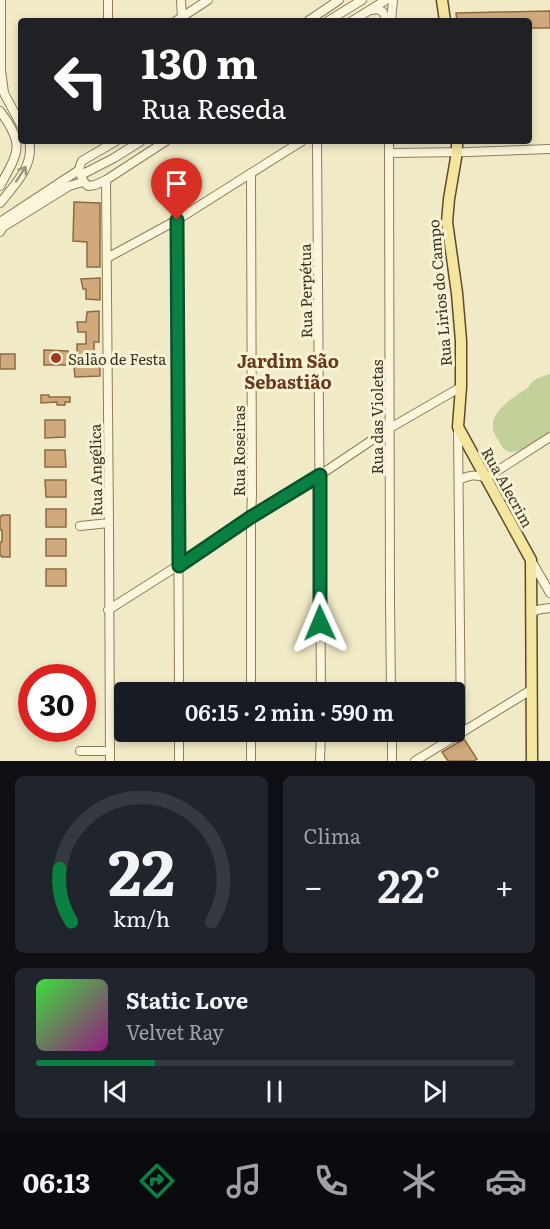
<!DOCTYPE html>
<html lang="pt">
<meta charset="utf-8">
<style>
body{margin:0;font-family:Literata,serif;background:#20242c;color:#f1f3f6;height:100vh;display:flex;flex-direction:column;font-size:22px;white-space:nowrap}
*{box-sizing:border-box;margin:0}
p{font-size:20px;color:#9ea1a6}
.icon{flex:none;width:33px;height:33px;fill:none;stroke:currentColor;stroke-width:2;stroke-linecap:round;stroke-linejoin:round}
.map{position:relative;height:761px;overflow:hidden}
.details{display:flex;flex-direction:column;gap:15px;padding:15px;background:#0d0f14;flex:1}
.details>*{flex:none}
.guide{position:absolute;left:18px;top:18px;width:514px;height:126px;border-radius:6px;box-shadow:0 3px 9px #0003;background:#202124;color:#fff;overflow:hidden}
.speed{position:absolute;left:18px;top:664px;display:flex;gap:12px;font-size:30px;font-weight:700;text-align:center}
.speed>*{display:grid;place-content:center;width:78px;height:78px;border-radius:50%;background:#171b24;box-shadow:0 3px 9px #0003;line-height:1}
.speed .limit{border:9px solid #d22;background:#fff;color:#111}
.pin{position:absolute;display:grid;place-items:center;width:51px;height:51px;color:#fff;margin:-62px -26px;border-radius:50% 50% 50% 0;rotate:-45deg;box-shadow:0 0 6px #0007}
.pin .icon{rotate:45deg}
.me{position:absolute;width:66px;margin:-33px;rotate:359deg;stroke-linejoin:round;filter:drop-shadow(0 0 4px #0008)}
.turn{display:flex;align-items:center;gap:21px;height:126px;padding:0 24px;font-size:27px}
.turn .icon{width:78px;height:78px;stroke-width:2.5}
.turn b{display:block;font-size:42px;line-height:51px}
.big{font-size:45px;font-weight:600;line-height:1.1}
.details .card{flex:1;display:flex;flex-direction:column;justify-content:center;gap:9px;min-width:0;padding:0 21px;border-radius:9px;background:#20242c}
.details .dial{align-items:center;gap:0}
.dial svg{height:156px;overflow:visible;fill:none;stroke:#363941;stroke-width:7;stroke-linecap:round;text-anchor:middle}
.dial text{fill:#f1f3f6;stroke:none}
.song{display:flex;align-items:center;gap:18px}
.cover{width:72px;height:72px;border-radius:9px;background:linear-gradient(135deg,hsl(120 70% 55%),hsl(310 70% 35%))}
.played{height:6px;border-radius:3px;background:linear-gradient(90deg,#0b8043 25%,#363941 25%)}
.keys{display:flex;justify-content:space-around;direction:ltr}
.heat{display:flex;justify-content:space-between;align-items:center;font-size:33px;direction:ltr}
.details .tiles{flex:1;display:grid;gap:15px;grid-template-columns:1fr 1fr}
.card:last-child{grid-column:span 2}
.trip{position:absolute;left:114px;top:682px;width:351px;height:60px;border-radius:6px;background:#171b24;box-shadow:0 3px 9px #0003;font-weight:600;line-height:60px;text-align:center}
.menu{display:flex;height:96px;justify-content:space-around;align-items:center;background:#090b0e;color:#9ea1a6}
.menu .icon{width:42px;height:42px}
.menu .on{color:#0b8043}
.menu b{font-size:27px;color:#f1f3f6}
.map>svg:first-child{display:block}
</style>
<div class="map">
<svg width="550" height="761" viewBox="0 0 550 761">
<rect width="100%" height="100%" fill="#f1eac7"/>
<path fill="#c2d09a" d="M550,374V432C539,439 526,450 513,452C505,453 502,447 499,441C497,438 493,433 493,428C490,411 516,395 528,388C532,379 541,377 550,374Z"/>
<g fill="#d0aa7c" stroke="#8e6a40" stroke-width="1.5">
<path d="M550,11V28H530V21H457L456,13Z"/>
<path d="M74,202L100,203V267H87V242L73,241Z"/>
<path d="M100,278V300L86,299V289H83L81,279Z"/>
<path d="M99,311V342H94V354L77,355V344H86V332H78L77,322H86L87,312Z"/>
<path d="M44,350L68,351L67,365H44Z"/>
<rect x="0" y="354" width="15" height="15"/>
<path d="M74,366L100,367V376L75,377Z"/>
<path d="M41,395H49V397H70V402H65V405H57V402L41,403Z"/>
<path d="M45,420H65V437L45,438Z"/>
<path d="M45,450H65L66,467H45Z"/>
<path d="M45,480H66V497H46Z"/>
<rect x="46" y="509" width="20" height="18"/>
<path d="M2,515H10V557H2V556H0V542H2V530H0V516H2Z"/>
<rect x="46" y="539" width="20" height="17"/>
<rect x="46" y="569" width="20" height="17"/>
<path d="M464,739L477,759L474,761H448L442,752Z"/>
</g>
<g fill="none" stroke-linecap="round" stroke-linejoin="round">
<defs>
<g id="minor">
<path d="M1,0V70L4,93L21,125"/>
<path d="M181,0L182,17"/>
<path d="M371,10L378,9L383,12L387,21"/>
<path d="M108,21V0"/>
<path d="M176,21L208,0"/>
<path d="M308,21L339,0"/>
<path d="M328,21L362,0"/>
<path d="M352,21L386,0"/>
<path d="M391,21L393,0"/>
<path d="M0,111C25,145 19,151 0,186"/>
<path d="M116,141L82,161C77,169 81,180 88,186L95,185L106,180L166,141"/>
<path d="M317,141L321,693"/>
<path d="M389,141L390,601L391,693"/>
<path d="M389,153L467,152L550,149"/>
<path d="M81,175L114,158L141,141"/>
<path d="M106,180L109,523L110,761"/>
<path d="M0,203C14,186 35,165 29,141"/>
<path d="M177,220L179,693"/>
<path d="M0,222L79,170"/>
<path d="M0,232L3,227L69,186L83,182"/>
<path d="M107,258L177,220L302,141"/>
<path d="M458,429L461,732"/>
<path d="M459,480C469,475 476,474 486,478L550,437"/>
<path d="M80,526L109,523"/>
<path d="M531,560L550,593"/>
<path d="M108,610L179,565L251,517L320,475L390,428L461,387"/>
<path d="M531,615L536,610L550,608"/>
<path d="M251,693V517L252,495L251,173"/>
<path d="M179,732V761"/>
<path d="M392,732V761"/>
<path d="M80,751H110"/>
<path d="M251,761V732"/>
<path d="M320,761L321,732"/>
<path d="M415,761L531,690"/>
</g>
<g id="major">
<path d="M442,0L445,21"/>
<path d="M457,141V152L449,199L447,222L457,293L461,341V387L458,427L531,560L532,761"/>
</g>
</defs>
<use href="#minor" stroke="#8e7d5b" stroke-width="10"/>
<use href="#major" stroke="#5c4a2f" stroke-width="13"/>
<use href="#minor" stroke="#faf5db" stroke-width="8"/>
<use href="#major" stroke="#f4e59f" stroke-width="10"/>
</g>
<defs><path id="oneway-shaft" d="M-6 0H5M1.5-3L5.5 0L1.5 3" fill="none" stroke-width="1.6" stroke-linecap="round" stroke-linejoin="round" transform="scale(1.5)"/></defs>
<use stroke="#9c947e" href="#oneway-shaft" transform="translate(21 174) rotate(-57)"/>
<g fill="none" stroke-linecap="round" stroke-linejoin="round">
<defs>
<path id="route" d="M177,220L179,566L251,517L320,475V623"/>
</defs>
<use href="#route" stroke="#07532c" stroke-width="15"/>
<use href="#route" stroke="#0b8043" stroke-width="10"/>
</g>
<circle fill="#a03828" stroke="#f7f3d7" stroke-width="2" cx="56" cy="358" r="6"/>
<g text-anchor="middle" dominant-baseline="central" stroke-width="6" stroke-linejoin="round" paint-order="stroke">
<g font-size="15" fill="#3d3220" stroke="#f7f3d7">
<text transform="translate(305 291) rotate(-91)">Rua Perpétua</text>
<text transform="translate(439 293) rotate(-95)">Rua Lirios do Campo</text>
<text transform="translate(376 417) rotate(-90)">Rua das Violetas</text>
<text transform="translate(238 451) rotate(-90)">Rua Roseiras</text>
<text transform="translate(95 470) rotate(-91)">Rua Angélica</text>
<text transform="translate(508 487) rotate(61)">Rua Alecrim</text>
</g>
<g font-size="15" fill="#3d3220" stroke="#f7f3d7" text-anchor="start">
<text x="68" y="358">Salão de Festa</text>
</g>
<g font-size="18" font-weight="bold" fill="#6c381d" stroke="#f7f3d7">
<text x="288" y="360">Jardim São<tspan x="288" dy="21">Sebastião</tspan></text>
</g>
</g>
</svg>
<div class="speed"><div class="limit">30</div></div>
<div class="pin" style="left:177px;top:220px;background:#d93025"><svg class="icon" aria-label="arrive" viewBox="0 0 24 24"><path d="M6 21V4h12l-3 4 3 4H6"/></svg></div>
<svg class="me" style="left:320px;top:623px" viewBox="-20 -20 40 40"><path d="M0-17L14 15 0 8-14 15z" fill="#0b8043" stroke="#fff" stroke-width="4"/></svg>
<div class="trip">06:15 · 2 min · 590 m</div>
<div class="guide">
<div class="turn"><svg class="icon" aria-label="left" viewBox="0 0 24 24"><path d="M17 20v-9H6M10 6l-5 5 5 5"/></svg><div><b>130 m</b>Rua Reseda</div></div>
</div>
</div>
<section class="details">
<div class="tiles">
<div class="card dial"><svg viewBox="0 0 100 80">
<path d="M14 69A42 42 0 1 1 86 69"/>
<path d="M14 69A42 42 0 0 1 8 42" stroke="#0b8043"/>
<text x="50" y="56" font-size="32" font-weight="700">22</text>
<text x="50" y="72" font-size="11">km/h</text>
</svg></div>
<div class="card"><p>Clima</p>
<div class="heat"><a>−</a><b class="big">22°</b><a>+</a></div>
</div>
<div class="card">
<div class="song"><i class="cover"></i><div><b>Static Love</b><p>Velvet Ray</p></div></div>
<div class="played"></div>
<div class="keys"><svg class="icon" aria-label="previous" viewBox="0 0 24 24"><path d="M18 5L8 12l10 7zM5 5v14"/></svg><svg class="icon" aria-label="pause" viewBox="0 0 24 24"><path d="M8 5v14M16 5v14"/></svg><svg class="icon" aria-label="next" viewBox="0 0 24 24"><path d="M6 5l10 7-10 7zM19 5v14"/></svg></div>
</div>
</div>
</section>
<nav class="menu">
<b>06:13</b>
<svg class="icon on" aria-label="directions" viewBox="0 0 24 24"><path d="M12 3l9 9-9 9-9-9zM9 14v-3h6M13 9l2 2-2 2"/></svg>
<svg class="icon" aria-label="music" viewBox="0 0 24 24"><path d="M9 18V5l10-2v13"/><circle cx="6" cy="18" r="3"/><circle cx="16" cy="16" r="3"/></svg>
<svg class="icon" aria-label="phone" viewBox="0 0 24 24"><path d="M5 4h4l2 5-3 2q2 4 5 5l2-3 5 2v4C11 20 4 13 5 4z"/></svg>
<svg class="icon" aria-label="climate" viewBox="0 0 24 24"><path d="M12 3v18M4 7l16 10M4 17L20 7"/></svg>
<svg class="icon" aria-label="car" viewBox="0 0 24 24"><path d="M5 17H2v-5l4-1 3-4h7l3 4 3 1v5h-3M9 17h6M6 11h13"/><circle cx="7" cy="17" r="2"/><circle cx="17" cy="17" r="2"/></svg>
</nav>
